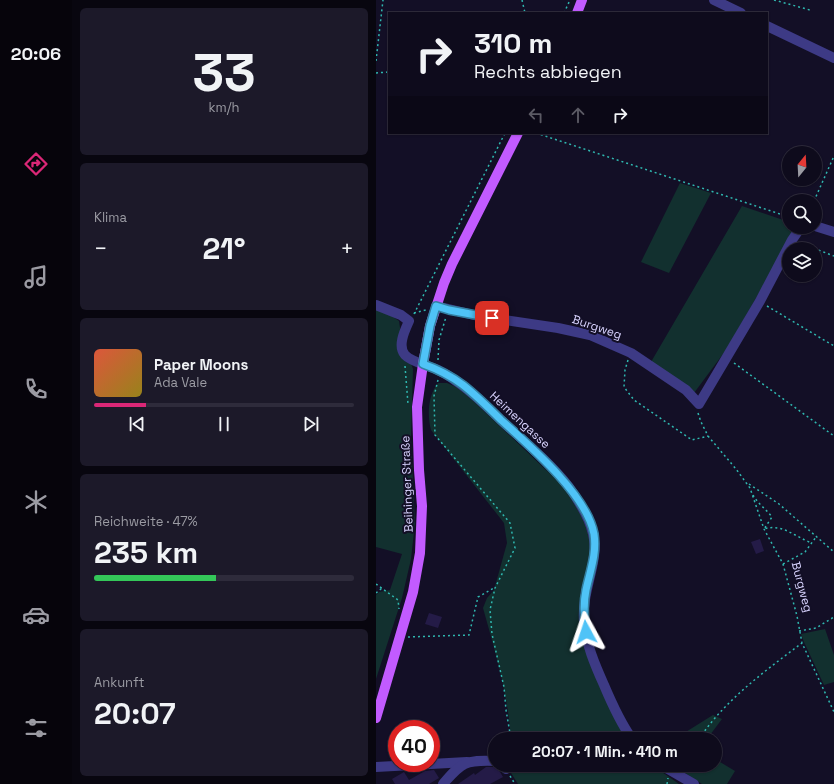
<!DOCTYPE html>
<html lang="de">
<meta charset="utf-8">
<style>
body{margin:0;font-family:"Space Grotesk",sans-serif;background:#1c1929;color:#f1f3f6;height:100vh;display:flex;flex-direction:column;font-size:15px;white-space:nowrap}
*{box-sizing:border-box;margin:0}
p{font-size:13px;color:#9b9ba3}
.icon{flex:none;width:22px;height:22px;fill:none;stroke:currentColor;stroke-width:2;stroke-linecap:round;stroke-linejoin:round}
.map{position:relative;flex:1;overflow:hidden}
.details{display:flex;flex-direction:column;gap:8px;padding:8px;background:#08060f;width:304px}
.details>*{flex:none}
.top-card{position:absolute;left:12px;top:12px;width:380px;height:122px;border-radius:0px;box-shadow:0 1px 3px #0004,0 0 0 1px #2e2b3b;background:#0e0b1c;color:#f1f3f6;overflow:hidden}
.needle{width:26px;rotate:18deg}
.controls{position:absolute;left:406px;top:146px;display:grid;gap:8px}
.controls a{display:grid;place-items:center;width:40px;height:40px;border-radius:50%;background:#0e0b1c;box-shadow:0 1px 3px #0004,0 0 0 1px #2e2b3b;font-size:20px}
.speed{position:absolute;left:12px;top:720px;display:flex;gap:8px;font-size:20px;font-weight:700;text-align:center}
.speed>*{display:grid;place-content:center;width:52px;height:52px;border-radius:50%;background:#0e0b1c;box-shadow:0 1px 3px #0004,0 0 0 1px #2e2b3b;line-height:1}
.speed .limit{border:6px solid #d22;background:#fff;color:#111}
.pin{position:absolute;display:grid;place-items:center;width:34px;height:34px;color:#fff;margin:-17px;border-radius:8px;box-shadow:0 2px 6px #0006}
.me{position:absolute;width:44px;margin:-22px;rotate:355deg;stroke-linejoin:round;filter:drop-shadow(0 0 3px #0008)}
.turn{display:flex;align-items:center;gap:14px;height:84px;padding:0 20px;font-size:18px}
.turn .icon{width:52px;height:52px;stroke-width:2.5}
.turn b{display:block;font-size:28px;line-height:34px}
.lanes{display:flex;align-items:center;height:38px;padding:0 20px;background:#0003;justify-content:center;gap:20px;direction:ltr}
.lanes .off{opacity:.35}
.big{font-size:30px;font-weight:600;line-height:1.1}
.details .widget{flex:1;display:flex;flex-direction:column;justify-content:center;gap:6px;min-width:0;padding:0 14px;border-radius:6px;background:#1c1929}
.details .dial{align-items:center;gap:0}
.dial b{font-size:52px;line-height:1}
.song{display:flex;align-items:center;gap:12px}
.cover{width:48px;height:48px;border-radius:6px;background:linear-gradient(135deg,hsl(10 70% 55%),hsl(50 70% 35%))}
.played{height:4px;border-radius:2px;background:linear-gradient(90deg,#db2777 20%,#2e2b3b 20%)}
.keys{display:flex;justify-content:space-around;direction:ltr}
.heat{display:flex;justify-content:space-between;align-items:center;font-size:22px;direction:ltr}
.charge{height:6px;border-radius:3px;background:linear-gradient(90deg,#34c759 47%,#2e2b3b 0)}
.trip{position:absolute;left:112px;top:732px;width:234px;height:40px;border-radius:20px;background:#0e0b1c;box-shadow:0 1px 3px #0004,0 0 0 1px #2e2b3b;font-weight:600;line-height:40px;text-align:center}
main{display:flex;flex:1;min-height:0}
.dock{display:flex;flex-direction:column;width:72px;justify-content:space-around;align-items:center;background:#06040b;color:#9b9ba3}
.dock .icon{width:28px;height:28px}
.dock .current{color:#db2777}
.dock b{font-size:18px;color:#f1f3f6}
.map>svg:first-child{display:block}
</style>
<main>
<nav class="dock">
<b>20:06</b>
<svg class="icon current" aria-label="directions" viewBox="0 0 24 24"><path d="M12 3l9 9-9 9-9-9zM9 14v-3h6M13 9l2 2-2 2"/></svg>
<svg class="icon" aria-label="music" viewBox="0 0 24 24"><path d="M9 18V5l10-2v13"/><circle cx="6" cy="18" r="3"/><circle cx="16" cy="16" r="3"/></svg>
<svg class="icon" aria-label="phone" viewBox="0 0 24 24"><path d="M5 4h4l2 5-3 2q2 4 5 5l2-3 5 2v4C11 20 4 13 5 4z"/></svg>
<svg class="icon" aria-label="climate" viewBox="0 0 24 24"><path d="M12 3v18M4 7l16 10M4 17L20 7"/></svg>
<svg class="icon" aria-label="car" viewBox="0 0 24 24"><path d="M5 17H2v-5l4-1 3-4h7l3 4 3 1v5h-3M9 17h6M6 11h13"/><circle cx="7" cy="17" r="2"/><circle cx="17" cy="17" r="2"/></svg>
<svg class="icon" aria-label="filters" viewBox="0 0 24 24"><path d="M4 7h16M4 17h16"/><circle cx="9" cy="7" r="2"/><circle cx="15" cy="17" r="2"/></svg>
</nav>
<section class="details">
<div class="widget dial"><b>33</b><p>km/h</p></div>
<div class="widget"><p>Klima</p>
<div class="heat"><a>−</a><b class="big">21°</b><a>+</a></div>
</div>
<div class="widget">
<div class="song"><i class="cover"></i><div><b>Paper Moons</b><p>Ada Vale</p></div></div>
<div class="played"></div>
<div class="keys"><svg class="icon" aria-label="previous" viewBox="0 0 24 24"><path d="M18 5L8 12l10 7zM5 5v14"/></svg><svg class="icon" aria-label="pause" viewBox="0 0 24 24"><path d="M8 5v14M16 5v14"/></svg><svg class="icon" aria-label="next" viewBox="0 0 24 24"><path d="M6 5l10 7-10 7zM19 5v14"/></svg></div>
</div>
<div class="widget"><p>Reichweite · 47%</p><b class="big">235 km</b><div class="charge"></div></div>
<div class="widget"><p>Ankunft</p><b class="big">20:07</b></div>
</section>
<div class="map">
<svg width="458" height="784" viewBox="0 0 458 784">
<rect width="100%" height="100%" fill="#130f26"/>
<g fill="#12302f">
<path d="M304,183L335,193L293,273L265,262Z"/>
<path d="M366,206L413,222V227H421L350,350L318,393L275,362Z"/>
<path d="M0,309L10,312L23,321L25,334L37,369L35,438L39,523L35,559L26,598L0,679V595L3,592L14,590L26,554L0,547Z"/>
<path d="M62,383H71L85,389L189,488L211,522L216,553L204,593L210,642L251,739H135C132,694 119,651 107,608L111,598L118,590L131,543L128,523L55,430C51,415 52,395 62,383Z"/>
<path d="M449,629L458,655V682L448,685L428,642L425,634Z"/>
<path d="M337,715L346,719L331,739H302L305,735Z"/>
<path d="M339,759L359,771L351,784H326L297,765H339Z"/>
<path d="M130,765H276L303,784H142Z"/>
</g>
<g fill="#241b47">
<path d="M384,539L388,551L380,554L375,542Z"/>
<path d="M53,613L66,617L62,628L49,624Z"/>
<path d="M110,767H121L127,777L114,784H82L98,773L99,775Z"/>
<path d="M58,770L63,778L53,784H19L16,779L28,772L33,780L49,771Z"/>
</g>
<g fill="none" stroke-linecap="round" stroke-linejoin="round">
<g stroke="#2fb8b0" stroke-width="1.5" stroke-dasharray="2 3" stroke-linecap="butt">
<path d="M146,0L149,13"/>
<path d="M398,0L434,10"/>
<path d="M188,13L194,0"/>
<path d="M0,61L7,0"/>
<path d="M0,73L13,72"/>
<path d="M160,133L413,217"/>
<path d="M438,201L458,156"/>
<path d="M424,243L458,256"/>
<path d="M391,306L458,346"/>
<path d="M38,313L50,310"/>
<path d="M38,314L129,133"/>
<path d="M62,360L63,340L70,317"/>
<path d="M252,360L249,370L248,387L258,400L316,440L332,436"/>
<path d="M358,363L458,436"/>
<path d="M29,366L32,404"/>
<path d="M62,380L58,396L59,435L134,523L139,548L119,588L114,610L116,634L128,687L130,710L135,739"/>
<path d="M322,413L325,422L332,436L360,469L374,488L388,529L407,564L421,616L426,643L458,712"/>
<path d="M373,484L403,504L458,552"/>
<path d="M377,495C382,504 390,509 396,517L388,529C406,523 419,537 436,543"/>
<path d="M407,564L429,552L440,537"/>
<path d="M0,584L22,600L23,609"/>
<path d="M0,593L6,588"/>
<path d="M423,631L440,628L458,617"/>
<path d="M32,637L93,635L102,597L118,588"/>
<path d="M323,739C349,700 389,671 426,643"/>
<path d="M266,765L276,767"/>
<path d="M134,776L139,784"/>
<path d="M291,784L292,778"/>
</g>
<g stroke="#3d3a85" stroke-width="10">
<path d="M338,0L365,13"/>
<path d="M391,26L458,58"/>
<path d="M439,226L458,232"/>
<path d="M0,305L25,315L33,321C29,330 21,346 29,355C35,362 54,366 62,370C68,373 75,377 80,381C97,392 111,407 126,421C149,442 174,463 193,487C207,507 222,531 218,556C215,579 206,598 208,622C210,644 219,665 228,685C236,704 244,722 256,739"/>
<path d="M60,306L102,316L182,328L214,335L255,353L310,390L323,404L384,301L416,240L425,227"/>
<path d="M128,765L130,769"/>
<path d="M285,765L318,784"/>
<path d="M0,767L91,762"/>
<path d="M67,784C86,762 89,760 119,761"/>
</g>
<g stroke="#c25bff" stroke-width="10">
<path d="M201,13L206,0"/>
<path d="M0,718L37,592L44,553L46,506L43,470L41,407L47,364L54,326L68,283L76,264L142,133"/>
</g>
</g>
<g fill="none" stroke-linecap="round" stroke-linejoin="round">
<defs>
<path id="route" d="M116,318L73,310L60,306L54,326L47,364C61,369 75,376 87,385C101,396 113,408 125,420C154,446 211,495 218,534C221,554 214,571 210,590C207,604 208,618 210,632"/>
</defs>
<use href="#route" stroke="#337fa1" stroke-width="10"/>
<use href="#route" stroke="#4fc3f7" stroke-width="7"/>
</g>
<g text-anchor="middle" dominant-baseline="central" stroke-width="4" stroke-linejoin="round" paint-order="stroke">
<g font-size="12" fill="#d9d4ff" stroke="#130f26">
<text transform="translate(221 327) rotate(19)">Burgweg</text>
<text transform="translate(144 420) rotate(43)">Heimengasse</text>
<text transform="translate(31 484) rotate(-92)">Beihinger Straße</text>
<text transform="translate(426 587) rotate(75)">Burgweg</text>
</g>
</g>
</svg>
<div class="controls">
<a><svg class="needle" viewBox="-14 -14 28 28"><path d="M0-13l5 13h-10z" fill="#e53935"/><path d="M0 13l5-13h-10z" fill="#9b9ba3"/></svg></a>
<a><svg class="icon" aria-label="search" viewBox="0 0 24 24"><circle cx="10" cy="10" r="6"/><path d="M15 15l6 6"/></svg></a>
<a><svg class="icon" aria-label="layers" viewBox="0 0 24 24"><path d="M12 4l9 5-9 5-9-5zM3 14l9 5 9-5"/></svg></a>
</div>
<div class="speed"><div class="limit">40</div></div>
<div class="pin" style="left:116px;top:318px;background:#d93025"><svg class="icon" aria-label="arrive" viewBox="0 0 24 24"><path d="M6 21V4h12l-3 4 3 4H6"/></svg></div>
<svg class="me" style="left:210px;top:632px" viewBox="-20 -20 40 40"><path d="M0-17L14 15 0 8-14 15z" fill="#4fc3f7" stroke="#fff" stroke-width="4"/></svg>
<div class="trip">20:07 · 1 Min. · 410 m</div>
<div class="top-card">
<div class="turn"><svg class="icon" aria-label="right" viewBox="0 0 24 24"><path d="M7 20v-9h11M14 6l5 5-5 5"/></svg><div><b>310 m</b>Rechts abbiegen</div></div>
<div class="lanes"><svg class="icon off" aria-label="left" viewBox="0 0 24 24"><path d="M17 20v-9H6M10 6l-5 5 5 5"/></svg><svg class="icon off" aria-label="ahead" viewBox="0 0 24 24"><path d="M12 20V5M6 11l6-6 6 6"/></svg><svg class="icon" aria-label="right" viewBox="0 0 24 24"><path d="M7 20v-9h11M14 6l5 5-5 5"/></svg></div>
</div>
</div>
</main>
